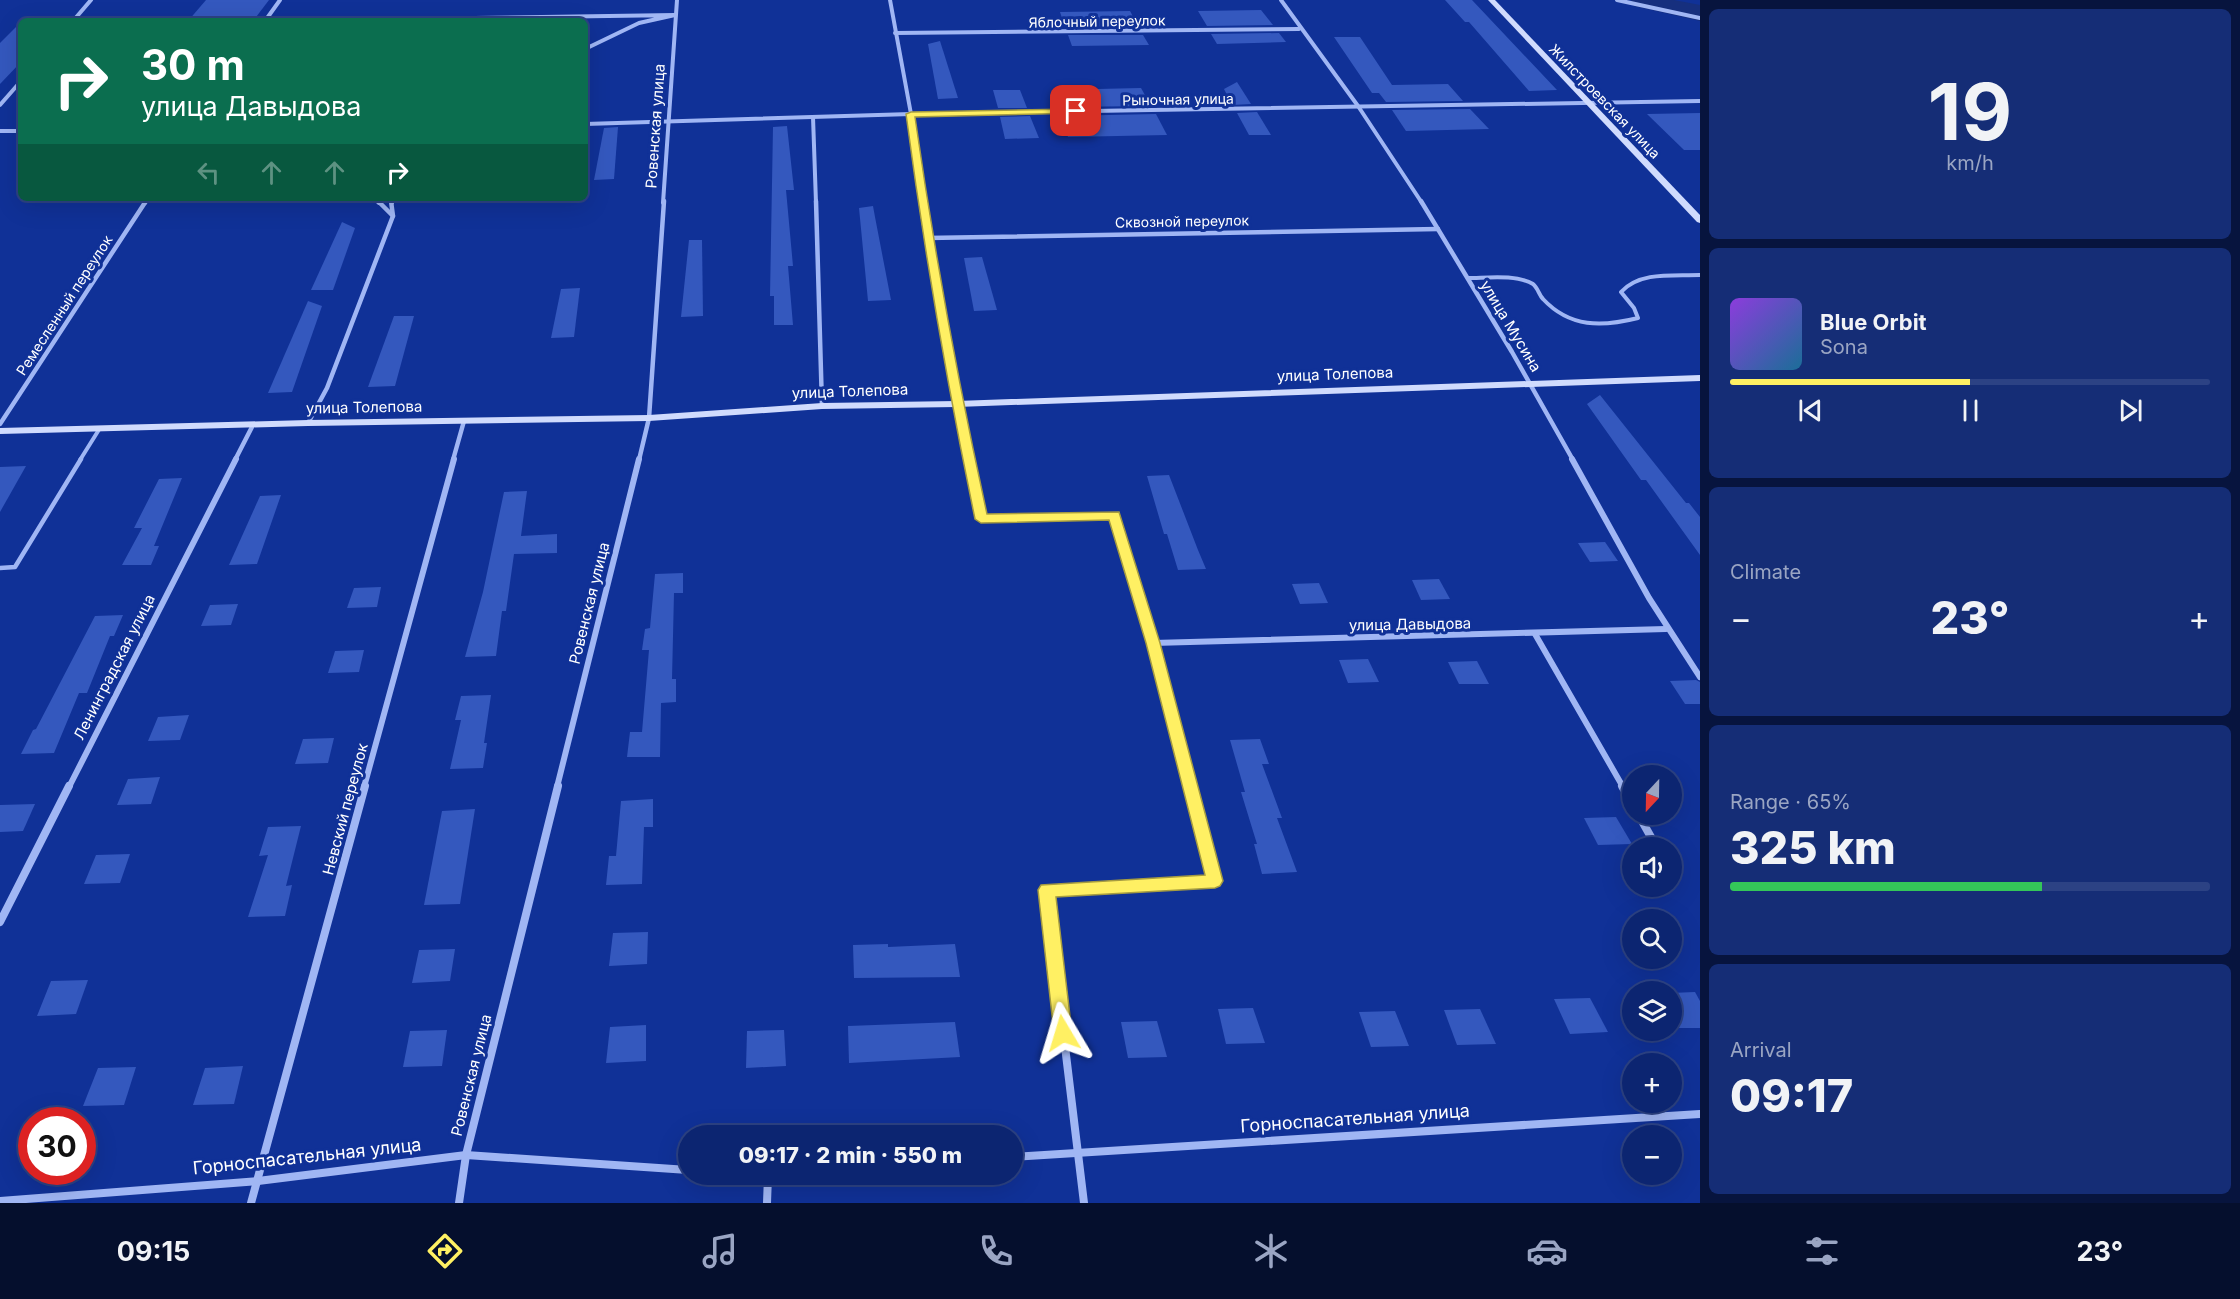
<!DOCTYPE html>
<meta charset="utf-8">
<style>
body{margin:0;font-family:Inter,sans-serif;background:#152d76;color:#f1f3f6;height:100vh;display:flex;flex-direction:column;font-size:22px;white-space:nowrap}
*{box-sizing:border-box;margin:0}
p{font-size:20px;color:#9aa5c3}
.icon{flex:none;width:33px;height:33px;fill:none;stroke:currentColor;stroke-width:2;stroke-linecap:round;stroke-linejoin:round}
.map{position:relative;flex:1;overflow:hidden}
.panel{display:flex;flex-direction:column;gap:9px;padding:9px;background:#07143e;width:540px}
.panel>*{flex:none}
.banner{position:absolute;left:18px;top:18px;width:570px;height:183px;border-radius:9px;box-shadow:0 6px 24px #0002,0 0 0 2px #2c4284;background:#0b6e4f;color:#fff;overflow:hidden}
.needle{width:39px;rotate:202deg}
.tools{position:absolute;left:1622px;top:765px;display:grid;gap:12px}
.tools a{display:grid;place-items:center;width:60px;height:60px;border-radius:50%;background:#0c2571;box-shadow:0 6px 24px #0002,0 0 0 2px #2c4284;font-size:30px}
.speed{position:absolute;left:18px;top:1107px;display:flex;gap:12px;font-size:30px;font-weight:700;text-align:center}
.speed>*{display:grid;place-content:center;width:78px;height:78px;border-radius:50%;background:#0c2571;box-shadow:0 6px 24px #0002,0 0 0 2px #2c4284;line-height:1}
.speed .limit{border:9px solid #d22;background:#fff;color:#111}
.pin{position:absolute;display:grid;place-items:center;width:51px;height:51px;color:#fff;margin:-26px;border-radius:12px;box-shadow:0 3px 9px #0006}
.me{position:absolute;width:66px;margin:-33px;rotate:353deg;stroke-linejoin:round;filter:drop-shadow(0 0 4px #0008)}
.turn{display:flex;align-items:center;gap:21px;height:126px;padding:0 24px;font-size:27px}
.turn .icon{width:78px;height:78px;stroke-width:2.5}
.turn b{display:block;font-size:42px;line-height:51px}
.lanes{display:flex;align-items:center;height:57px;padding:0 24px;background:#0003;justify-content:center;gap:30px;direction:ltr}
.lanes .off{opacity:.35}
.big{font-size:45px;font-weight:800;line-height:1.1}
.panel .card{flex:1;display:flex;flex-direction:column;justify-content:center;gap:9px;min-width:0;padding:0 21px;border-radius:9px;background:#152d76}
.panel .dial{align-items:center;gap:0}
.dial b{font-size:78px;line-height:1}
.song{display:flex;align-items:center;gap:18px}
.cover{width:72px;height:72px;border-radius:9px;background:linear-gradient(135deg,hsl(270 70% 55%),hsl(200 70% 35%))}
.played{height:6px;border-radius:3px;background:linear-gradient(90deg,#fff063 50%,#2c4284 50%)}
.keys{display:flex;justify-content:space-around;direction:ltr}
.heat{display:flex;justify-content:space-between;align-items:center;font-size:33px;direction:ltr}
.charge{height:9px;border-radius:4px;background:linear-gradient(90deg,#34c759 65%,#2c4284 0)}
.trip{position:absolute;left:678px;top:1125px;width:345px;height:60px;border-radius:30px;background:#0c2571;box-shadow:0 6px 24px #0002,0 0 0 2px #2c4284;font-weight:800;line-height:60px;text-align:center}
.dock{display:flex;height:96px;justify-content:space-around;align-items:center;background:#050f2d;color:#9aa5c3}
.dock .icon{width:42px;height:42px}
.dock .selected{color:#fff063}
.dock b{font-size:27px;color:#f1f3f6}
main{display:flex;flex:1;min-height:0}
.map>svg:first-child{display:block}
</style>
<main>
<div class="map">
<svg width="1700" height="1203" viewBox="0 0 1700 1203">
<rect width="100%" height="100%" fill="#103197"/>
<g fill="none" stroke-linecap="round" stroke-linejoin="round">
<path fill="#162f7e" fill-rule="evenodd" d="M1631,0H1674L1700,5V21L1634,6Z"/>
</g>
<g fill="#3458be">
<path d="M206,0H269L253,21H188Z"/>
<path d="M1445,0H1472L1557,90L1529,91L1469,22H1465Z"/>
<path d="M1261,10L1273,25L1207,26L1198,11Z"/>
<path d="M1130,11L1138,26L1065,27L1060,12Z"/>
<path d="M21,22V62L0,84V43Z"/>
<path d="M1279,33L1286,42L1217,44L1211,34Z"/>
<path d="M1068,35H1143L1149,45L1072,46Z"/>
<path d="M1334,37H1360L1392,85L1448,84L1463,101L1386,102L1379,93H1372Z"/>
<path d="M940,41L958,98L938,99L928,44Z"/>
<path d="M1237,82L1251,104L1232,105L1224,89Z"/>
<path d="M1141,88L1151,106L1059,107L1053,90Z"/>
<path d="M993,90H1020L1027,108H998Z"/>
<path d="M1470,109L1489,129L1406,131L1392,110Z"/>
<path d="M1257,112L1271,135H1249L1237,113Z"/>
<path d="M1700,113V150H1684L1647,114Z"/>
<path d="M1156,114L1167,135L1068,137L1061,116Z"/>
<path d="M1030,116L1039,138L1005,139L1000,117Z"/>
<path d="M787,126L794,190H786L793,266H788L793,325H774V296H770L773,127Z"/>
<path d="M618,127L614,179L594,180L604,128Z"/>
<path d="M873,206L875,217L891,300L868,301L859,208Z"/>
<path d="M342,222L355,228L333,290H311Z"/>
<path d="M689,240H702L703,316L681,317Z"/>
<path d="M982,257L997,310L974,311L964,258Z"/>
<path d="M580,288L574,337L551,338L561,289Z"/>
<path d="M308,301L322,306L292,392L268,393Z"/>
<path d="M394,316H414L395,386L368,387Z"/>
<path d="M1600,395L1686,503H1689L1700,517V555L1646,480H1641L1587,404Z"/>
<path d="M26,466L0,512V467Z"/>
<path d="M1169,475L1198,550L1206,569L1178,570L1167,534H1164L1147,476Z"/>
<path d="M182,478L154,546H159L151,565H122L142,528H134L159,479Z"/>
<path d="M527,491L521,536L557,534V553L514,554L506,611H502L496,656L465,657L483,592L504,492Z"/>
<path d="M281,495L257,564L229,565L260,496Z"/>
<path d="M1605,542L1618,561L1590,562L1578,543Z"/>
<path d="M683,573V593H674L672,679H676V702L661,703L660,757H627L630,732H642L649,650H642L645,629L650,628L655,574Z"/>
<path d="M1439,579L1450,599L1421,600L1412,580Z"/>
<path d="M1319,583L1328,603L1300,604L1292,584Z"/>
<path d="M381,587L377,607L347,608L354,588Z"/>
<path d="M238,604L231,625L201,626L210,605Z"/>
<path d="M123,615L114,636H110L87,693H79L54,753L21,754L33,730L36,729L95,616Z"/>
<path d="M364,650L359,672L328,673L335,651Z"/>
<path d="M1368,659L1379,682L1348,683L1339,660Z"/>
<path d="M1477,661L1489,684H1459L1448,662Z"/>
<path d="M1696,680L1700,682V704H1685L1670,681Z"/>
<path d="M491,695L484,743H487L483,768L450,769L461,720H455L461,696Z"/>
<path d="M189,715L180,740L148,741L158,717Z"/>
<path d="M334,738L328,763L295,764L303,739Z"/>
<path d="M1260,739L1269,764H1262L1282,818H1277L1297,872L1262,874L1254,844H1257L1241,792H1245L1230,740Z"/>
<path d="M160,777L151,804L117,805L128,779Z"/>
<path d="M653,799V827H644L642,884L606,885L609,856H616L621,801Z"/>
<path d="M35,804L23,831L0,832V805Z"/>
<path d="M475,809L460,904L424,905L442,811Z"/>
<path d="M1616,817L1632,844L1598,845L1584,818Z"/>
<path d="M301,826L286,886L292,885L285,916L248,917L268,855L259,856L268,827Z"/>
<path d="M130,854L120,883L84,884L96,855Z"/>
<path d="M648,932L647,964L609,966L613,933Z"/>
<path d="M888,944V947L955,944L960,977L854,978L853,945Z"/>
<path d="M455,949L450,981L412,983L419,950Z"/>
<path d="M88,980L76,1014L37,1016L51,981Z"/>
<path d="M1695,992L1700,1001V1028H1677L1671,1017V993Z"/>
<path d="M1590,998L1608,1032L1570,1034L1554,999Z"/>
<path d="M1253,1008L1265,1043L1226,1044L1218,1009Z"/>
<path d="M1480,1009L1496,1044L1457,1045L1444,1010Z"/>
<path d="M1395,1011L1409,1046L1371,1047L1359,1012Z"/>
<path d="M1157,1021L1167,1057L1128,1058L1121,1022Z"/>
<path d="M955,1022L960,1057L849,1063L848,1026Z"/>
<path d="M646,1025V1061L606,1063L610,1027Z"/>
<path d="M447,1030L442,1066L403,1067L410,1031Z"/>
<path d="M784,1030L786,1066L746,1068L747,1031Z"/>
<path d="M243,1066L234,1104L193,1105L205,1068Z"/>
<path d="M136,1067L124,1105L83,1106L98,1068Z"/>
</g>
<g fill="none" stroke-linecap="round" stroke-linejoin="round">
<g stroke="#a0b6f4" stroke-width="4">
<path d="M1468,278C1486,278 1516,274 1533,284C1538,288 1539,295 1543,299C1570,328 1602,327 1638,318L1634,308L1621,292C1640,271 1674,276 1700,275"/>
<path d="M80,460L100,428"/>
</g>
<path stroke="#a0b6f4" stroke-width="4.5" d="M0,568L15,567L81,459"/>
<g stroke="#a0b6f4" stroke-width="4">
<path d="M890,0L911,114L922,203"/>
<path d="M1281,0L1358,106L1422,203"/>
<path d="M1617,0L1700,18"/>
<path d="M73,21L91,0"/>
<path d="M265,21L280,0"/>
<path d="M266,21L675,15L639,23L585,49"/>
<path d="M895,33L1299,29"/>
<path d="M0,105L21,81"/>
<path d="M813,117L816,203"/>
<path d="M585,124L911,114L1700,101"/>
<path d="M0,131H21"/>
<path d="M374,198L379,203"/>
<path d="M391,198L392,203"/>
<path d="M145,203L148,198"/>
<path d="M663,203L677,0"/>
</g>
<g stroke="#a0b6f4" stroke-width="4.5">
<path d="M378,201L393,216"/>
<path d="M816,201L822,406"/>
<path d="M922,201L927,238L969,460"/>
<path d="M1421,201L1512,352L1573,460"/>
<path d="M927,238L1438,229"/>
<path d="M308,423L327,388L393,216L391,201"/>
<path d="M0,424L146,201"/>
<path d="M235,460L253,425"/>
<path d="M453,460L464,421"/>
<path d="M639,460L649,418L664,201"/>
</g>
<g stroke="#a0b6f4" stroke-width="6">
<path d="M968,459L981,518L1114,515L1153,643L1191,787"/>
<path d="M1572,459L1649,598L1700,677"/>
<path d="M1535,634L1623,787"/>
<path d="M1153,643L1666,629"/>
<path d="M69,787L236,459"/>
<path d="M364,787L454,459"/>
<path d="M557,787L639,459"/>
</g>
<g stroke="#a0b6f4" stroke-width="8">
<path d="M1622,786L1632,804"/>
<path d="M1638,814L1656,846"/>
<path d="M0,922L69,786"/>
<path d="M1012,1157L1700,1114"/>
<path d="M750,1174H785"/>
<path d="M0,1201L258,1181L466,1155L688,1170"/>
<path d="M251,1203L365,786"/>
<path d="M459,1203L466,1155L558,786"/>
<path d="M767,1203L768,1176"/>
<path d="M1084,1203L1046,890L1215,881L1190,786"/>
</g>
<g fill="#d0dbfd" fill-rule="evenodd">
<path d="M1488,0H1495L1700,215V223L1697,222Z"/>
<path d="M1700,375V381L957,407L822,409L649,421L308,426L0,434V428L308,420L649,415L822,403L957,401Z"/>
</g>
</g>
<path fill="#fff063" stroke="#a69c40" stroke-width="1.5" d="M1076,109H1079V113L915,117C934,250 958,382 987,514L1119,512L1160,643L1223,881L1220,886L1215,888L1056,897L1072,1033L1069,1039L1063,1041L1057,1039L1054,1033L1038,890L1041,885L1205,875L1146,643L1109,520L981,523L975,519C947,384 924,250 906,114L911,112Z"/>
<g text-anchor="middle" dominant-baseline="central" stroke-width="6" stroke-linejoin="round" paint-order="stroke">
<g font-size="14" fill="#fff" stroke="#103197">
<text transform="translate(1097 21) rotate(-1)">Яблочный переулок</text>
<text transform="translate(1178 99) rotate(-1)">Рыночная улица</text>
<text transform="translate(1605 101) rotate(46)">Жилстроевская улица</text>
<text transform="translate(1182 221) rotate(-1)">Сквозной переулок</text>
<text transform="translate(64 305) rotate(-57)">Ремесленный переулок</text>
</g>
<g font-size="15" fill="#fff" stroke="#103197">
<text transform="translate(655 126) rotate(-86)">Ровенская улица</text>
<text transform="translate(1511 326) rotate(59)">улица Мусина</text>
<text transform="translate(1335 374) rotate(-2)">улица Толепова</text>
<text transform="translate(850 391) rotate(-2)">улица Толепова</text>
<text transform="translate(364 407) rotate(-1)">улица Толепова</text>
<text transform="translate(589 603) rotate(-76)">Ровенская улица</text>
<text transform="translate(1410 624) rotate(-1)">улица Давыдова</text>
<text transform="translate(114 667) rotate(-63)">Ленинградская улица</text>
<text transform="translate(345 809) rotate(-75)">Невский переулок</text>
<text transform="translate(471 1075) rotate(-76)">Ровенская улица</text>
</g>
<g font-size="18" fill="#fff" stroke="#103197">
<text transform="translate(1355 1118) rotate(-4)">Горноспасательная улица</text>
<text transform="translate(307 1156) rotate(-6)">Горноспасательная улица</text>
</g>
</g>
</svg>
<div class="tools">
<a><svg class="needle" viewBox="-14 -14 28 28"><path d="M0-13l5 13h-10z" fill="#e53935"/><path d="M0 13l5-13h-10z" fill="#9aa5c3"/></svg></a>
<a><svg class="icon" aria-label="sound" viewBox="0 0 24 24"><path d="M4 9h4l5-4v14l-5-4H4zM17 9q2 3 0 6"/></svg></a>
<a><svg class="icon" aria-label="search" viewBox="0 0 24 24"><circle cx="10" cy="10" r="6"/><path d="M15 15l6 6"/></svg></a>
<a><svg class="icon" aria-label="layers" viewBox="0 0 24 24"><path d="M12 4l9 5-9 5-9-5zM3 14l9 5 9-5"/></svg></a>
<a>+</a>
<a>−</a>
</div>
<div class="speed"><div class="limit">30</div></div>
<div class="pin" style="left:1076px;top:111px;background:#d93025"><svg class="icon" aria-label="arrive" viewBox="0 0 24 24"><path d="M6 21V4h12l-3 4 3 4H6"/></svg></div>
<svg class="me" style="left:1063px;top:1033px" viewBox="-20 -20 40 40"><path d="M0-17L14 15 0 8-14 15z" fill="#fff063" stroke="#fff" stroke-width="4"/></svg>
<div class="trip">09:17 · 2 min · 550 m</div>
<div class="banner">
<div class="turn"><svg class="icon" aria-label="right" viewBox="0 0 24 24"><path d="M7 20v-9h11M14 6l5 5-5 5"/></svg><div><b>30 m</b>улица Давыдова</div></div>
<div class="lanes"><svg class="icon off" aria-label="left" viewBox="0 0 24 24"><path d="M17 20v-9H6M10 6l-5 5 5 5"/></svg><svg class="icon off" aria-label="ahead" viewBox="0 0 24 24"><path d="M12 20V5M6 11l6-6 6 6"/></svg><svg class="icon off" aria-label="ahead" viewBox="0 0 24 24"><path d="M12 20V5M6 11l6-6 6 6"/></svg><svg class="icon" aria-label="right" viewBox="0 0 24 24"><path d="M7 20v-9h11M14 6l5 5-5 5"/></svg></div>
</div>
</div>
<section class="panel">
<div class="card dial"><b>19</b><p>km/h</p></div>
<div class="card">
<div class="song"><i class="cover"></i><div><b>Blue Orbit</b><p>Sona</p></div></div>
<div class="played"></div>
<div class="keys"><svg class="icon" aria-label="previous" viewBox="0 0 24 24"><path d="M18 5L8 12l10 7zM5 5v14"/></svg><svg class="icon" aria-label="pause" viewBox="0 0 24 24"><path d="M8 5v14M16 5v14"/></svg><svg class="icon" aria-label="next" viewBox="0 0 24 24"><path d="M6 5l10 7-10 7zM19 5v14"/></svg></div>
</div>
<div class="card"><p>Climate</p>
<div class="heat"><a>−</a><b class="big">23°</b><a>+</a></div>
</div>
<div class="card"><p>Range · 65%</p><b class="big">325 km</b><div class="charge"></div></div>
<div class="card"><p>Arrival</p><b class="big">09:17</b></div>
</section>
</main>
<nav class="dock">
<b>09:15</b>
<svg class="icon selected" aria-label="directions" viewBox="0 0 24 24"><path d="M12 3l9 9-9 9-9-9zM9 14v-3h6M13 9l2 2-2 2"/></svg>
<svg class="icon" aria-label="music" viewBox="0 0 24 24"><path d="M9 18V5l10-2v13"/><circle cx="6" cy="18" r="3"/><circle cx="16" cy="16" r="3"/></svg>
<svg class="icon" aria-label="phone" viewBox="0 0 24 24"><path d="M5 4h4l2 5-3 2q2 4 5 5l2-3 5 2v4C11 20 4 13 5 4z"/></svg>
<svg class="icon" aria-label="climate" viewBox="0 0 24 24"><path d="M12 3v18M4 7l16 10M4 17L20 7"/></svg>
<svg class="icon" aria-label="car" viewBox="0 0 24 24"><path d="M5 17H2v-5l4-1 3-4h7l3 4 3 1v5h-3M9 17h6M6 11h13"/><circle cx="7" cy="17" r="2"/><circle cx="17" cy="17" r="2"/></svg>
<svg class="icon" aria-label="filters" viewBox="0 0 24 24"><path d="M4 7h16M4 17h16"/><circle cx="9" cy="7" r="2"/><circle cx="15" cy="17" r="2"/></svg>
<b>23°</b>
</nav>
